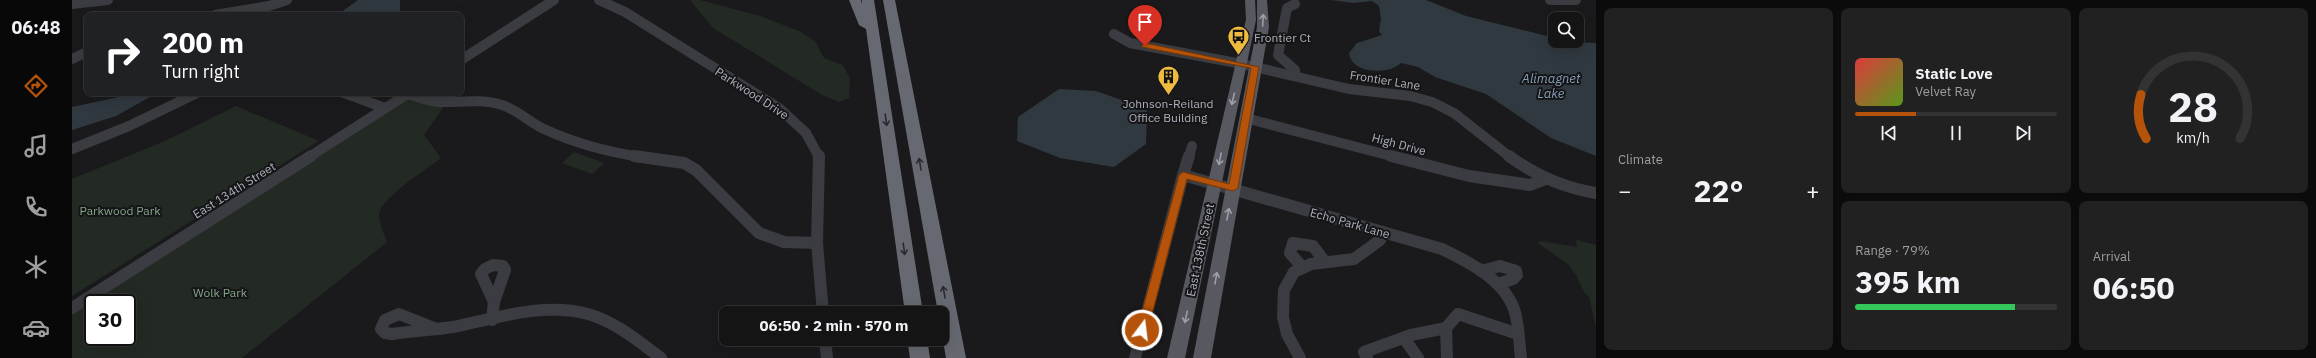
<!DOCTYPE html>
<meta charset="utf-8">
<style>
body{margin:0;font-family:"IBM Plex Sans",sans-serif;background:#212122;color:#f1f3f6;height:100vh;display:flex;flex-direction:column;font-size:15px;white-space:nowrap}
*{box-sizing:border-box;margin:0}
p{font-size:13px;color:#9d9ea0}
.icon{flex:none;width:22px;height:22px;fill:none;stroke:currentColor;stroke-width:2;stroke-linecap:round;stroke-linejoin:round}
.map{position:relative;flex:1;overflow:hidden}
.side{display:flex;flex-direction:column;gap:8px;padding:8px;background:#0b0b0c;width:720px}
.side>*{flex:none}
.hud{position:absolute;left:12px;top:12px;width:380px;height:84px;border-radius:8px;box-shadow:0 4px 16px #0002,0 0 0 1px #333334;background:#202124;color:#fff;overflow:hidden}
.controls{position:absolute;left:1476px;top:12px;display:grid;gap:8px}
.controls a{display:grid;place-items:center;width:36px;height:36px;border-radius:8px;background:#141415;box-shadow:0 4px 16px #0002,0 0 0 1px #333334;font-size:20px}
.speed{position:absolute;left:12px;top:294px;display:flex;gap:8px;font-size:20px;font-weight:700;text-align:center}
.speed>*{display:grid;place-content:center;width:52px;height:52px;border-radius:50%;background:#141415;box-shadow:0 4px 16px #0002,0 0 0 1px #333334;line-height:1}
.speed .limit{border:2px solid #111;border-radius:6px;background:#fff;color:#111}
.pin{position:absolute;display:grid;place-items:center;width:34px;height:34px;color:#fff;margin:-41px -17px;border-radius:50% 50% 50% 0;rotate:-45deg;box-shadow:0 0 4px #0007}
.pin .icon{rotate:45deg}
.me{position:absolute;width:44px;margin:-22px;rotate:15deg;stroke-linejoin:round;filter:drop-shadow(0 0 3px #0008)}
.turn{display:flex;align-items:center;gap:14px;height:84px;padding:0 12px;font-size:18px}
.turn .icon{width:52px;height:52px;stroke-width:2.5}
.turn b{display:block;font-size:28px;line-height:34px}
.big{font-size:30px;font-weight:700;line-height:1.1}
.side .widget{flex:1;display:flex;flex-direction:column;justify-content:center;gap:6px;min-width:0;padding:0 14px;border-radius:8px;background:#212122}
.side .dial{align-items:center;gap:0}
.dial svg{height:104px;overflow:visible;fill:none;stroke:#333334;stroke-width:7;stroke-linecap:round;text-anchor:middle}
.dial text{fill:#f1f3f6;stroke:none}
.song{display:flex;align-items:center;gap:12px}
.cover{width:48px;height:48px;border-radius:6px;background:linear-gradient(135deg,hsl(0 70% 55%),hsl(90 70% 35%))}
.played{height:4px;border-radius:2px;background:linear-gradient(90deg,#b45309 30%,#333334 30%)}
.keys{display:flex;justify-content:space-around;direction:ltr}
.heat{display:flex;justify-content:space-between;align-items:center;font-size:22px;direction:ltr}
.charge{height:6px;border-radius:3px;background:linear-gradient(90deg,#34c759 79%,#333334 0)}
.side .tiles{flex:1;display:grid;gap:8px;grid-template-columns:repeat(3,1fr)}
.widget:first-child{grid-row:span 2}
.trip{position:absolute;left:647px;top:306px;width:230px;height:40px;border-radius:8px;background:#141415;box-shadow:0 4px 16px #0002,0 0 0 1px #333334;font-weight:700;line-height:40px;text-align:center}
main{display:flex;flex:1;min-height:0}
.dock{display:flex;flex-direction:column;width:72px;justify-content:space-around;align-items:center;background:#080808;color:#9d9ea0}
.dock .icon{width:28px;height:28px}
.dock .selected{color:#b45309}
.dock b{font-size:18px;color:#f1f3f6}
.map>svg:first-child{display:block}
</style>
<main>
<nav class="dock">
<b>06:48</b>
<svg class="icon selected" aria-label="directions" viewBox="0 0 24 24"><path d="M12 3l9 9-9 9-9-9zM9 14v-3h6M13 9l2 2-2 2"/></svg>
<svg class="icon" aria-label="music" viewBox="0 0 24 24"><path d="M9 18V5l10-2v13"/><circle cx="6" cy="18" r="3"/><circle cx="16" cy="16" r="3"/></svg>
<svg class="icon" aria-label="phone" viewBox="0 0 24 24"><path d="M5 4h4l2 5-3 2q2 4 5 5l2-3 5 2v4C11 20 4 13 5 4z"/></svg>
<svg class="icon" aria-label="climate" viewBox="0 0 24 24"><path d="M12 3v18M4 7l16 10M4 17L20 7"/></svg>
<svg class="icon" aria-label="car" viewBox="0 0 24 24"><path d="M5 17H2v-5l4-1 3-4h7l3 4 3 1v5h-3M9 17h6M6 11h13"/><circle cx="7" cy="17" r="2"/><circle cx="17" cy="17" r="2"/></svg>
</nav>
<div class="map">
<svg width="1524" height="358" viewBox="0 0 1524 358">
<rect width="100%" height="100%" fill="#1a1a1c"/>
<g fill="#222a23" fill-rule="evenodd">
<path d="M618,0H628L688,16L727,31L743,41L752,58L771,65L778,79L777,98L767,102L750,95L641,28Z"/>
<path d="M336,94L375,102L352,135L369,158C355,169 308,198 307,215C307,223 312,234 315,242L170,358H0V308ZM21,303H55V337H21Z"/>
<path d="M164,106L247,141L0,296V179L93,141Z"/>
<path d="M502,152L532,163L520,174L490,163Z"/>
<path d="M1504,240L1524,245V328L1517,297L1512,292L1505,277L1497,265L1466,243L1468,241L1505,247Z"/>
</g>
<g fill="#303840">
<path d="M286,0H328V15H265Z"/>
<path d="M1259,0H1354L1394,16L1483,38V41L1524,43V156L1479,138L1414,94L1363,77L1346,67L1329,63C1315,76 1279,73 1277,53L1285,43L1310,35L1307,31L1309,19L1307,6L1300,1L1281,3Z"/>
<path d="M987,89L1024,91L1075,109L1074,144L1042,167L988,158L945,141L946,117Z"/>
<path d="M73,95L78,97L44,116L0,130V107L52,96Z"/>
</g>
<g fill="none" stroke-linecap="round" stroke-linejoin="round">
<g stroke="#3b3c41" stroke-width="10">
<path d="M527,0L553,12L707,108L734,133L747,157"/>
<path d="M1478,0H1504"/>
<path d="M0,4L36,0"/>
<path d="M1223,4L1215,8L1206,55L1223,70V76"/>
<path d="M143,15L197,6L215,0"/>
<path d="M1042,34L1058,43L1170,64L1277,89L1338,96L1360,102L1382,113L1438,157"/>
<path d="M0,59L15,52"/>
<path d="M389,60L482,0"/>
<path d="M272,93L313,108"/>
<path d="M336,94C345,97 356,101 366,102C387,103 408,98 430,105C446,110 457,122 472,129C502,143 536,152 569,157"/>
<path d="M1173,118L1323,157"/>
<path d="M0,149L57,126L125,93"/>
<path d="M237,157L337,93"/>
<path d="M1117,157L1120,146"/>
</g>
<g stroke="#3b3c41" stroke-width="12">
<path d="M562,156L612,163L624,170L687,233L712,242L745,243"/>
<path d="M747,156L745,243L751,313"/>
<path d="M1319,156L1397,176L1458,185L1474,179"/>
<path d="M1437,156C1463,175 1492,188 1524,193"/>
<path d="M1111,175L1117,156"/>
<path d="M421,265L431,266L433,270L422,302L409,274L413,269Z"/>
<path d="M1231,268L1218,253L1221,243L1241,246L1253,262"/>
<path d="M1409,271L1428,266L1444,271L1445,275L1441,279L1426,284"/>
<path d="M0,308L239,156"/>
<path d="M420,320L422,302"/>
<path d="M362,328L327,314L313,320L309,329L313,333L320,334C340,331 361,330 381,327C425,318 471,302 516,314C544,322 566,341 589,358"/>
<path d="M1332,338L1346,358"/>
<path d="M753,339L755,358"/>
<path d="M1063,358L1111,175L1370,249C1397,262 1431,279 1442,309C1447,323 1447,343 1449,358"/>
<path d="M1228,358L1215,334L1211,317L1212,290L1222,272L1239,264L1282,259L1308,240L1311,232"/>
<path d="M1295,358L1292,352L1339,335L1374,328"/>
<path d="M1375,358L1374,328L1386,314L1446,334"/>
</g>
<g fill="#575860" fill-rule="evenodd">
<path d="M1173,0H1183L1184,20L1113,358H1095L1170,36L1174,20Z"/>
<path d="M1185,0H1195L1197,27L1139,358H1121L1185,27Z"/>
</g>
<g fill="#676972" fill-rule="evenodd">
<path d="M777,0H789L790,4V0H802L851,313H833L794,29L787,25Z"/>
<path d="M811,0H823L894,358H874L870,335V313H866Z"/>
<path d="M835,339H855L858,358H838Z"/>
</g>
</g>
<defs><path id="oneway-shaft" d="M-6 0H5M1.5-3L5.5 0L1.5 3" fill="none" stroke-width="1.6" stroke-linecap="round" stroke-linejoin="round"/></defs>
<g stroke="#9c9ea9">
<use href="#oneway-shaft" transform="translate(1191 20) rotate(-87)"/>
<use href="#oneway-shaft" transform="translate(1161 99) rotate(104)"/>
<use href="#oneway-shaft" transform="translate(1148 159) rotate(101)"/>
<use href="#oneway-shaft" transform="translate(1156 214) rotate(-79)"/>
<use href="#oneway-shaft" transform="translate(1144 278) rotate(-80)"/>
<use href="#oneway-shaft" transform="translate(1114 317) rotate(102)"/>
</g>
<g stroke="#2a2a2e">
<use href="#oneway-shaft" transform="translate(814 120) rotate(82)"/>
<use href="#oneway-shaft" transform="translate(848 164) rotate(-100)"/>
<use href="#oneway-shaft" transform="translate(832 249) rotate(82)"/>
<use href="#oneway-shaft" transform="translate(872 292) rotate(-100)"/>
</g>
<path fill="#b45309" stroke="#753606" d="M1073,43L1187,67L1166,188L1161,191L1115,179L1076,330L1070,334L1065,330L1107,175L1111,172L1157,184L1179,68L1070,47L1069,46Z"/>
<defs>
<symbol id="bus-pin" viewBox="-11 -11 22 30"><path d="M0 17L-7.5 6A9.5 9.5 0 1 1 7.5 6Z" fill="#efbb3f" stroke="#151517"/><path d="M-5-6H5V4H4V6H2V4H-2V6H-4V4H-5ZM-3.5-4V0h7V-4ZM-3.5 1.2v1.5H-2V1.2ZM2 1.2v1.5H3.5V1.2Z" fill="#111"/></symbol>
<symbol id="building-pin" viewBox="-11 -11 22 30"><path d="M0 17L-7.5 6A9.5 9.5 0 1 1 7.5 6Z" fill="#efbb3f" stroke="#151517"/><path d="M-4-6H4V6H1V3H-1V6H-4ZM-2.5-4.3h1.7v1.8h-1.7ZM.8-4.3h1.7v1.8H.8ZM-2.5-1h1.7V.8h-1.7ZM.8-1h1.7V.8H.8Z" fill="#111"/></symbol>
</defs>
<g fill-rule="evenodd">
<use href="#bus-pin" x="1154" y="24" width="25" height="34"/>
<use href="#building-pin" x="1084" y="64" width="25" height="34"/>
</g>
<g text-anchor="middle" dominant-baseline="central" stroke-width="4" stroke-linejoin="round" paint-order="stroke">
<g font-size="12" fill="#adb0bb" stroke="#151517" text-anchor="start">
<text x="1182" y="37">Frontier Ct</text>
<text x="1096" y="103" text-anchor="middle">Johnson-Reiland<tspan x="1096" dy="14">Office Building</tspan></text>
</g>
<g font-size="12" fill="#adb0bb" stroke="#151517">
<text transform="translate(1313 80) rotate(9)">Frontier Lane</text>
<text transform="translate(680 93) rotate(33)">Parkwood Drive</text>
<text transform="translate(1327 144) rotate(15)">High Drive</text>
<text transform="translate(162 190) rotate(-32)">East 134th Street</text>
<text transform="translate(1278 223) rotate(16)">Echo Park Lane</text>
<text transform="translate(1128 250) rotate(-78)">East 138th Street</text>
</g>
<g font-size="12" fill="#84a688" stroke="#151517">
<text x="48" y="210">Parkwood Park</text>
<text x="148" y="292">Wolk Park</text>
</g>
<g font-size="13" font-style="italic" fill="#859cb5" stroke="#151517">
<text x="1479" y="78">Alimagnet<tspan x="1479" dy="15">Lake</tspan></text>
</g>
</g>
</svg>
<div class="controls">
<a><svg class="icon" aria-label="search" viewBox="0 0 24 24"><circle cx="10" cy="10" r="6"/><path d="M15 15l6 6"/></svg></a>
</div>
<div class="speed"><div class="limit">30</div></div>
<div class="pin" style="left:1073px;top:46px;background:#d93025"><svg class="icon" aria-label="arrive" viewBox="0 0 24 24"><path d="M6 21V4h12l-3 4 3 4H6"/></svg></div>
<svg class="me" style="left:1070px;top:330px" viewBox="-20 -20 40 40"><circle r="17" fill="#b45309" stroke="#fff" stroke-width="3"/><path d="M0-11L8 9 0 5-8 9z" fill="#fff"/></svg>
<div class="trip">06:50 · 2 min · 570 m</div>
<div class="hud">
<div class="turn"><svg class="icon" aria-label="right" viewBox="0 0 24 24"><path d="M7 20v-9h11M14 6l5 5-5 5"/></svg><div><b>200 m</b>Turn right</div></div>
</div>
</div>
<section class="side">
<div class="tiles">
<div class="widget"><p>Climate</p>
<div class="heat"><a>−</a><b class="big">22°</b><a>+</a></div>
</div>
<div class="widget">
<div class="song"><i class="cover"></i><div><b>Static Love</b><p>Velvet Ray</p></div></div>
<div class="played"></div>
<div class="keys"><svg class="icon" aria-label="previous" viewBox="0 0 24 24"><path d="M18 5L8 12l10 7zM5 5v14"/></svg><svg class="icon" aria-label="pause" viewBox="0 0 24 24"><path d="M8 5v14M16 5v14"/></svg><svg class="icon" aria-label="next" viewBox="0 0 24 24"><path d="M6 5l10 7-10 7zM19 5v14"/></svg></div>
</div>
<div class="widget dial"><svg viewBox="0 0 100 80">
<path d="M14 69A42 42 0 1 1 86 69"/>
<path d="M14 69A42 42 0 0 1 10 35" stroke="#b45309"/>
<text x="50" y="56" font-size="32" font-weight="700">28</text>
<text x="50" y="72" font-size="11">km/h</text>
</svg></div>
<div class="widget"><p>Range · 79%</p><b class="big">395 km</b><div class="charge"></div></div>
<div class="widget"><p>Arrival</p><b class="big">06:50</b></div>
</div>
</section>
</main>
